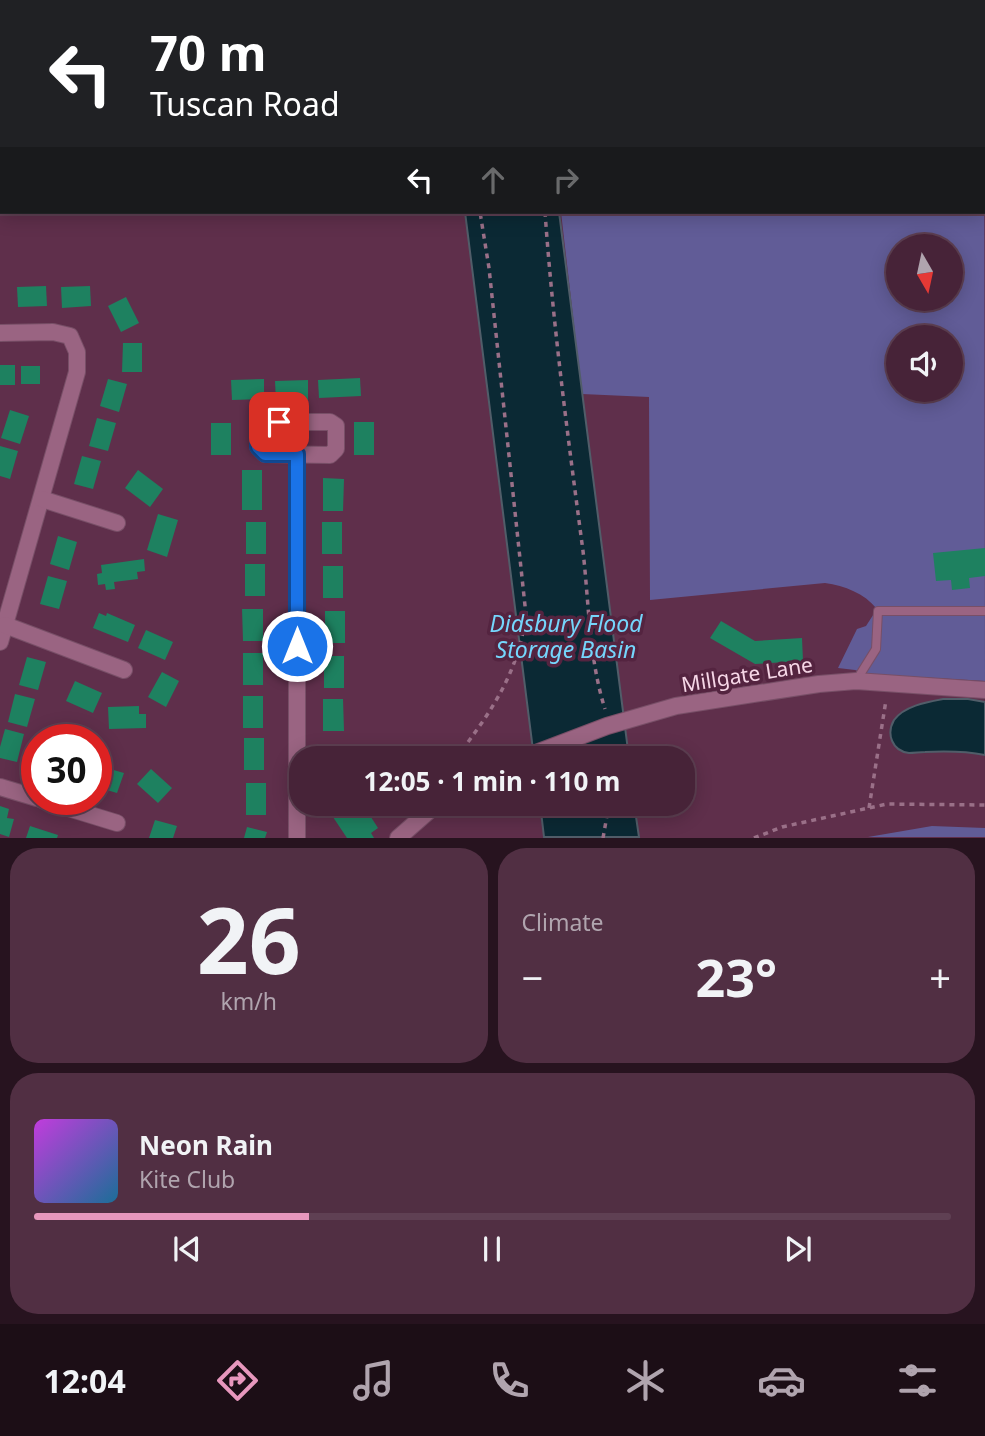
<!DOCTYPE html>
<meta charset="utf-8">
<style>
body{margin:0;font-family:"Noto Sans",sans-serif;background:#512f43;color:#f1f3f6;height:100vh;display:flex;flex-direction:column;font-size:26px;white-space:nowrap}
*{box-sizing:border-box;margin:0}
p{font-size:23px;color:#b0a4ae}
.icon{flex:none;width:38px;height:38px;fill:none;stroke:currentColor;stroke-width:2;stroke-linecap:round;stroke-linejoin:round}
.map{position:relative;height:838px;overflow:hidden}
.details{display:flex;flex-direction:column;gap:10px;padding:10px;background:#27131f;flex:1}
.details>*{flex:none}
.guide{position:absolute;left:0px;top:0px;width:985px;height:214px;box-shadow:0 4px 18px #0003,0 0 0 2px #5f4053;background:#202124;color:#fff;overflow:hidden}
.needle{width:46px;rotate:171deg}
.buttons{position:absolute;left:886px;top:234px;display:grid;gap:14px}
.buttons a{display:grid;place-items:center;width:77px;height:77px;border-radius:50%;background:#472338;box-shadow:0 4px 18px #0003,0 0 0 2px #5f4053;font-size:35px}
.speed{position:absolute;left:21px;top:724px;display:flex;gap:14px;font-size:35px;font-weight:700;text-align:center}
.speed>*{display:grid;place-content:center;width:91px;height:91px;border-radius:50%;background:#472338;box-shadow:0 4px 18px #0003,0 0 0 2px #5f4053;line-height:1}
.speed .limit{border:10px solid #d22;background:#fff;color:#111}
.pin{position:absolute;display:grid;place-items:center;width:60px;height:60px;color:#fff;margin:-30px;border-radius:14px;box-shadow:0 4px 10px #0006}
.me{position:absolute;width:77px;margin:-38px;rotate:0deg;stroke-linejoin:round;filter:drop-shadow(0 0 5px #0008)}
.turn{display:flex;align-items:center;gap:24px;height:147px;padding:0 35px;font-size:32px}
.turn .icon{width:91px;height:91px;stroke-width:2.5}
.turn b{display:block;font-size:49px;line-height:60px}
.lanes{display:flex;align-items:center;height:66px;padding:0 35px;background:#0003;justify-content:center;gap:35px;direction:ltr}
.lanes .off{opacity:.35}
.big{font-size:52px;font-weight:700;line-height:1.1}
.details .tile{flex:1;display:flex;flex-direction:column;justify-content:center;gap:10px;min-width:0;padding:0 24px;border-radius:28px;background:#512f43}
.details .dial{align-items:center;gap:0}
.dial b{font-size:91px;line-height:1}
.song{display:flex;align-items:center;gap:21px}
.cover{width:84px;height:84px;border-radius:10px;background:linear-gradient(135deg,hsl(290 70% 55%),hsl(200 70% 35%))}
.played{height:7px;border-radius:4px;background:linear-gradient(90deg,#e797bd 30%,#5f4053 30%)}
.keys{display:flex;justify-content:space-around;direction:ltr}
.heat{display:flex;justify-content:space-between;align-items:center;font-size:38px;direction:ltr}
.details .tiles{flex:1;display:grid;gap:10px;grid-template-columns:1fr 1fr}
.tile:last-child{grid-column:span 2}
.trip{position:absolute;left:289px;top:746px;width:406px;height:70px;border-radius:28px;background:#472338;box-shadow:0 4px 18px #0003,0 0 0 2px #5f4053;font-weight:700;line-height:70px;text-align:center}
.menu{display:flex;height:112px;justify-content:space-around;align-items:center;background:#1c0e16;color:#b0a4ae}
.menu .icon{width:49px;height:49px}
.menu .active{color:#e797bd}
.menu b{font-size:32px;color:#f1f3f6}
.map>svg:first-child{display:block}
</style>
<div class="map">
<svg width="985" height="838" viewBox="0 0 985 838">
<rect width="100%" height="100%" fill="#5f2f4b"/>
<g fill="#615c97" fill-rule="evenodd">
<path d="M984,33L985,681L885,675L883,679L855,670L838,668L857,629L866,626L877,609C864,593 845,586 825,583L650,600L649,397L582,394L561,212H984ZM898,247H950V299H898ZM898,338H950V390H898Z"/>
<path d="M932,826L985,828V837H868Z"/>
</g>
<g fill="#0b2934" stroke="#515d69" stroke-width="2">
<path d="M465,212H559L629,758H534Z"/>
<path d="M943,699H968L985,702V755C965,751 945,751 925,752C920,752 914,753 909,753C892,751 886,734 894,720C904,706 927,702 943,699Z"/>
<path d="M540,803H634L639,837H544Z"/>
</g>
<g fill="#1e8160">
<path d="M46,286L47,306L18,307L17,287Z"/>
<path d="M90,286L91,306L62,308L61,287Z"/>
<path d="M126,297L139,323L121,332L108,306Z"/>
<path d="M123,343H142V372H122Z"/>
<rect x="0" y="365" width="15" height="20"/>
<rect x="21" y="366" width="19" height="18"/>
<path d="M360,378L361,396L319,398L318,380Z"/>
<path d="M108,379L127,384L119,412L100,406Z"/>
<path d="M264,379V399L232,400L231,380Z"/>
<path d="M308,380V400L276,401L275,381Z"/>
<path d="M10,410L29,416L20,444L1,438Z"/>
<path d="M97,418L116,423L108,451L89,446Z"/>
<rect x="354" y="422" width="20" height="33"/>
<rect x="211" y="423" width="20" height="32"/>
<path d="M0,446L18,451L10,479L0,476Z"/>
<path d="M82,456L101,461L93,489L74,484Z"/>
<path d="M138,470L163,489L150,507L125,488Z"/>
<rect x="242" y="470" width="20" height="40"/>
<path d="M323,478L344,479L343,511H323Z"/>
<path d="M158,514L178,520L167,557L147,550Z"/>
<rect x="246" y="522" width="20" height="32"/>
<rect x="322" y="522" width="20" height="32"/>
<path d="M58,536L77,542L69,570L50,564Z"/>
<path d="M985,548V576L969,578L970,588L952,590L951,580L936,581L933,553Z"/>
<path d="M144,559L145,571L137,572L138,579L114,582L115,589L106,590L105,584L98,585L97,574L102,573L101,565Z"/>
<rect x="245" y="564" width="20" height="32"/>
<rect x="323" y="566" width="20" height="32"/>
<path d="M48,576L67,581L59,609L40,604Z"/>
<path d="M242,609H263V641H243Z"/>
<rect x="325" y="611" width="20" height="32"/>
<path d="M99,613L106,616L107,613L135,625L128,642L93,628Z"/>
<path d="M721,621L755,641L802,638L803,661L755,664L710,638Z"/>
<path d="M146,630L173,642L165,660L138,648Z"/>
<rect x="243" y="653" width="20" height="32"/>
<rect x="324" y="656" width="20" height="32"/>
<path d="M27,657L46,662L38,690L19,685Z"/>
<path d="M162,672L179,681L166,707L148,697Z"/>
<path d="M75,681L102,693L93,713L66,701Z"/>
<path d="M15,694L35,699L27,727L8,722Z"/>
<rect x="243" y="696" width="20" height="32"/>
<path d="M323,699H343L344,731H323Z"/>
<path d="M139,706V714H146V728L109,729L108,707Z"/>
<path d="M5,729L24,734L17,762L0,758V747Z"/>
<rect x="244" y="738" width="20" height="32"/>
<path d="M323,744H344V758H324Z"/>
<path d="M96,765L124,773L117,793L96,787Z"/>
<path d="M151,769L172,788L158,803L137,784Z"/>
<rect x="246" y="783" width="20" height="32"/>
<path d="M328,803H356L357,805L362,803L378,828L371,833L374,838H347L329,811L332,808Z"/>
<path d="M0,806L9,809L7,818L14,819L9,837L0,834Z"/>
<path d="M155,820L177,826L173,838H149Z"/>
<path d="M30,826L58,835L57,838H26Z"/>
<path d="M247,827L267,832L265,838H244Z"/>
</g>
<g fill="none" stroke-linecap="round" stroke-linejoin="round">
<defs>
<path id="lane" d="M856,681L876,649L878,611H985"/>
<g id="street">
<path d="M0,333L53,332L70,336L77,352V372L0,642"/>
<path d="M265,422H330L336,426V449L330,455L265,454L258,447L259,429Z"/>
<path d="M297,454V838"/>
<path d="M42,499L117,523"/>
<path d="M5,625L124,670"/>
<path d="M523,758L607,726L676,706L819,684L856,681L985,690"/>
<path d="M0,787L37,798"/>
<path d="M42,800L117,823"/>
<path d="M398,838L438,803"/>
</g>
</defs>
<use href="#lane" stroke="#784f67" stroke-width="10"/>
<use href="#street" stroke="#784f67" stroke-width="18"/>
<g stroke="#9a7088" stroke-width="3.5" stroke-dasharray="5 5" stroke-linecap="butt">
<path d="M198,2L228,0"/>
<path d="M792,2L796,0"/>
<path d="M834,2L839,0"/>
<path d="M0,14H2"/>
<path d="M0,99H2"/>
<path d="M0,127L2,126"/>
<path d="M545,212C553,325 568,438 583,551C589,604 589,659 605,709"/>
<path d="M456,758C491,712 518,674 526,615L489,268L480,212"/>
<path d="M603,758L605,745"/>
<path d="M869,808L886,700"/>
<path d="M603,838L608,810L604,803"/>
<path d="M754,838L782,827L887,804L985,805"/>
</g>
<use href="#lane" stroke="#9a6482" stroke-width="8"/>
<use href="#street" stroke="#9a6482" stroke-width="16"/>
</g>
<g fill="none" stroke-linecap="round" stroke-linejoin="round">
<defs>
<path id="route" d="M279,422H265L259,429L258,447L265,454H297V646"/>
</defs>
<use href="#route" stroke="#114b97" stroke-width="18"/>
<use href="#route" stroke="#1a73e8" stroke-width="12"/>
</g>
<g text-anchor="middle" dominant-baseline="central" stroke-width="7" stroke-linejoin="round" paint-order="stroke">
<g font-size="21" fill="#f5d6e6" stroke="#542440">
<text transform="translate(747 674) rotate(-9)">Millgate Lane</text>
</g>
<g font-size="23" font-style="italic" fill="#75d6fc" stroke="#542440">
<text x="566" y="623">Didsbury Flood<tspan x="566" dy="26">Storage Basin</tspan></text>
</g>
</g>
</svg>
<div class="buttons">
<a><svg class="needle" viewBox="-14 -14 28 28"><path d="M0-13l5 13h-10z" fill="#e53935"/><path d="M0 13l5-13h-10z" fill="#b0a4ae"/></svg></a>
<a><svg class="icon" aria-label="sound" viewBox="0 0 24 24"><path d="M4 9h4l5-4v14l-5-4H4zM17 9q2 3 0 6"/></svg></a>
</div>
<div class="speed"><div class="limit">30</div></div>
<div class="pin" style="left:279px;top:422px;background:#d93025"><svg class="icon" aria-label="arrive" viewBox="0 0 24 24"><path d="M6 21V4h12l-3 4 3 4H6"/></svg></div>
<svg class="me" style="left:297px;top:646px" viewBox="-20 -20 40 40"><circle r="17" fill="#1a73e8" stroke="#fff" stroke-width="3"/><path d="M0-11L8 9 0 5-8 9z" fill="#fff"/></svg>
<div class="trip">12:05 · 1 min · 110 m</div>
<div class="guide">
<div class="turn"><svg class="icon" aria-label="left" viewBox="0 0 24 24"><path d="M17 20v-9H6M10 6l-5 5 5 5"/></svg><div><b>70 m</b>Tuscan Road</div></div>
<div class="lanes"><svg class="icon" aria-label="left" viewBox="0 0 24 24"><path d="M17 20v-9H6M10 6l-5 5 5 5"/></svg><svg class="icon off" aria-label="ahead" viewBox="0 0 24 24"><path d="M12 20V5M6 11l6-6 6 6"/></svg><svg class="icon off" aria-label="right" viewBox="0 0 24 24"><path d="M7 20v-9h11M14 6l5 5-5 5"/></svg></div>
</div>
</div>
<section class="details">
<div class="tiles">
<div class="tile dial"><b>26</b><p>km/h</p></div>
<div class="tile"><p>Climate</p>
<div class="heat"><a>−</a><b class="big">23°</b><a>+</a></div>
</div>
<div class="tile">
<div class="song"><i class="cover"></i><div><b>Neon Rain</b><p>Kite Club</p></div></div>
<div class="played"></div>
<div class="keys"><svg class="icon" aria-label="previous" viewBox="0 0 24 24"><path d="M18 5L8 12l10 7zM5 5v14"/></svg><svg class="icon" aria-label="pause" viewBox="0 0 24 24"><path d="M8 5v14M16 5v14"/></svg><svg class="icon" aria-label="next" viewBox="0 0 24 24"><path d="M6 5l10 7-10 7zM19 5v14"/></svg></div>
</div>
</div>
</section>
<nav class="menu">
<b>12:04</b>
<svg class="icon active" aria-label="directions" viewBox="0 0 24 24"><path d="M12 3l9 9-9 9-9-9zM9 14v-3h6M13 9l2 2-2 2"/></svg>
<svg class="icon" aria-label="music" viewBox="0 0 24 24"><path d="M9 18V5l10-2v13"/><circle cx="6" cy="18" r="3"/><circle cx="16" cy="16" r="3"/></svg>
<svg class="icon" aria-label="phone" viewBox="0 0 24 24"><path d="M5 4h4l2 5-3 2q2 4 5 5l2-3 5 2v4C11 20 4 13 5 4z"/></svg>
<svg class="icon" aria-label="climate" viewBox="0 0 24 24"><path d="M12 3v18M4 7l16 10M4 17L20 7"/></svg>
<svg class="icon" aria-label="car" viewBox="0 0 24 24"><path d="M5 17H2v-5l4-1 3-4h7l3 4 3 1v5h-3M9 17h6M6 11h13"/><circle cx="7" cy="17" r="2"/><circle cx="17" cy="17" r="2"/></svg>
<svg class="icon" aria-label="filters" viewBox="0 0 24 24"><path d="M4 7h16M4 17h16"/><circle cx="9" cy="7" r="2"/><circle cx="15" cy="17" r="2"/></svg>
</nav>
